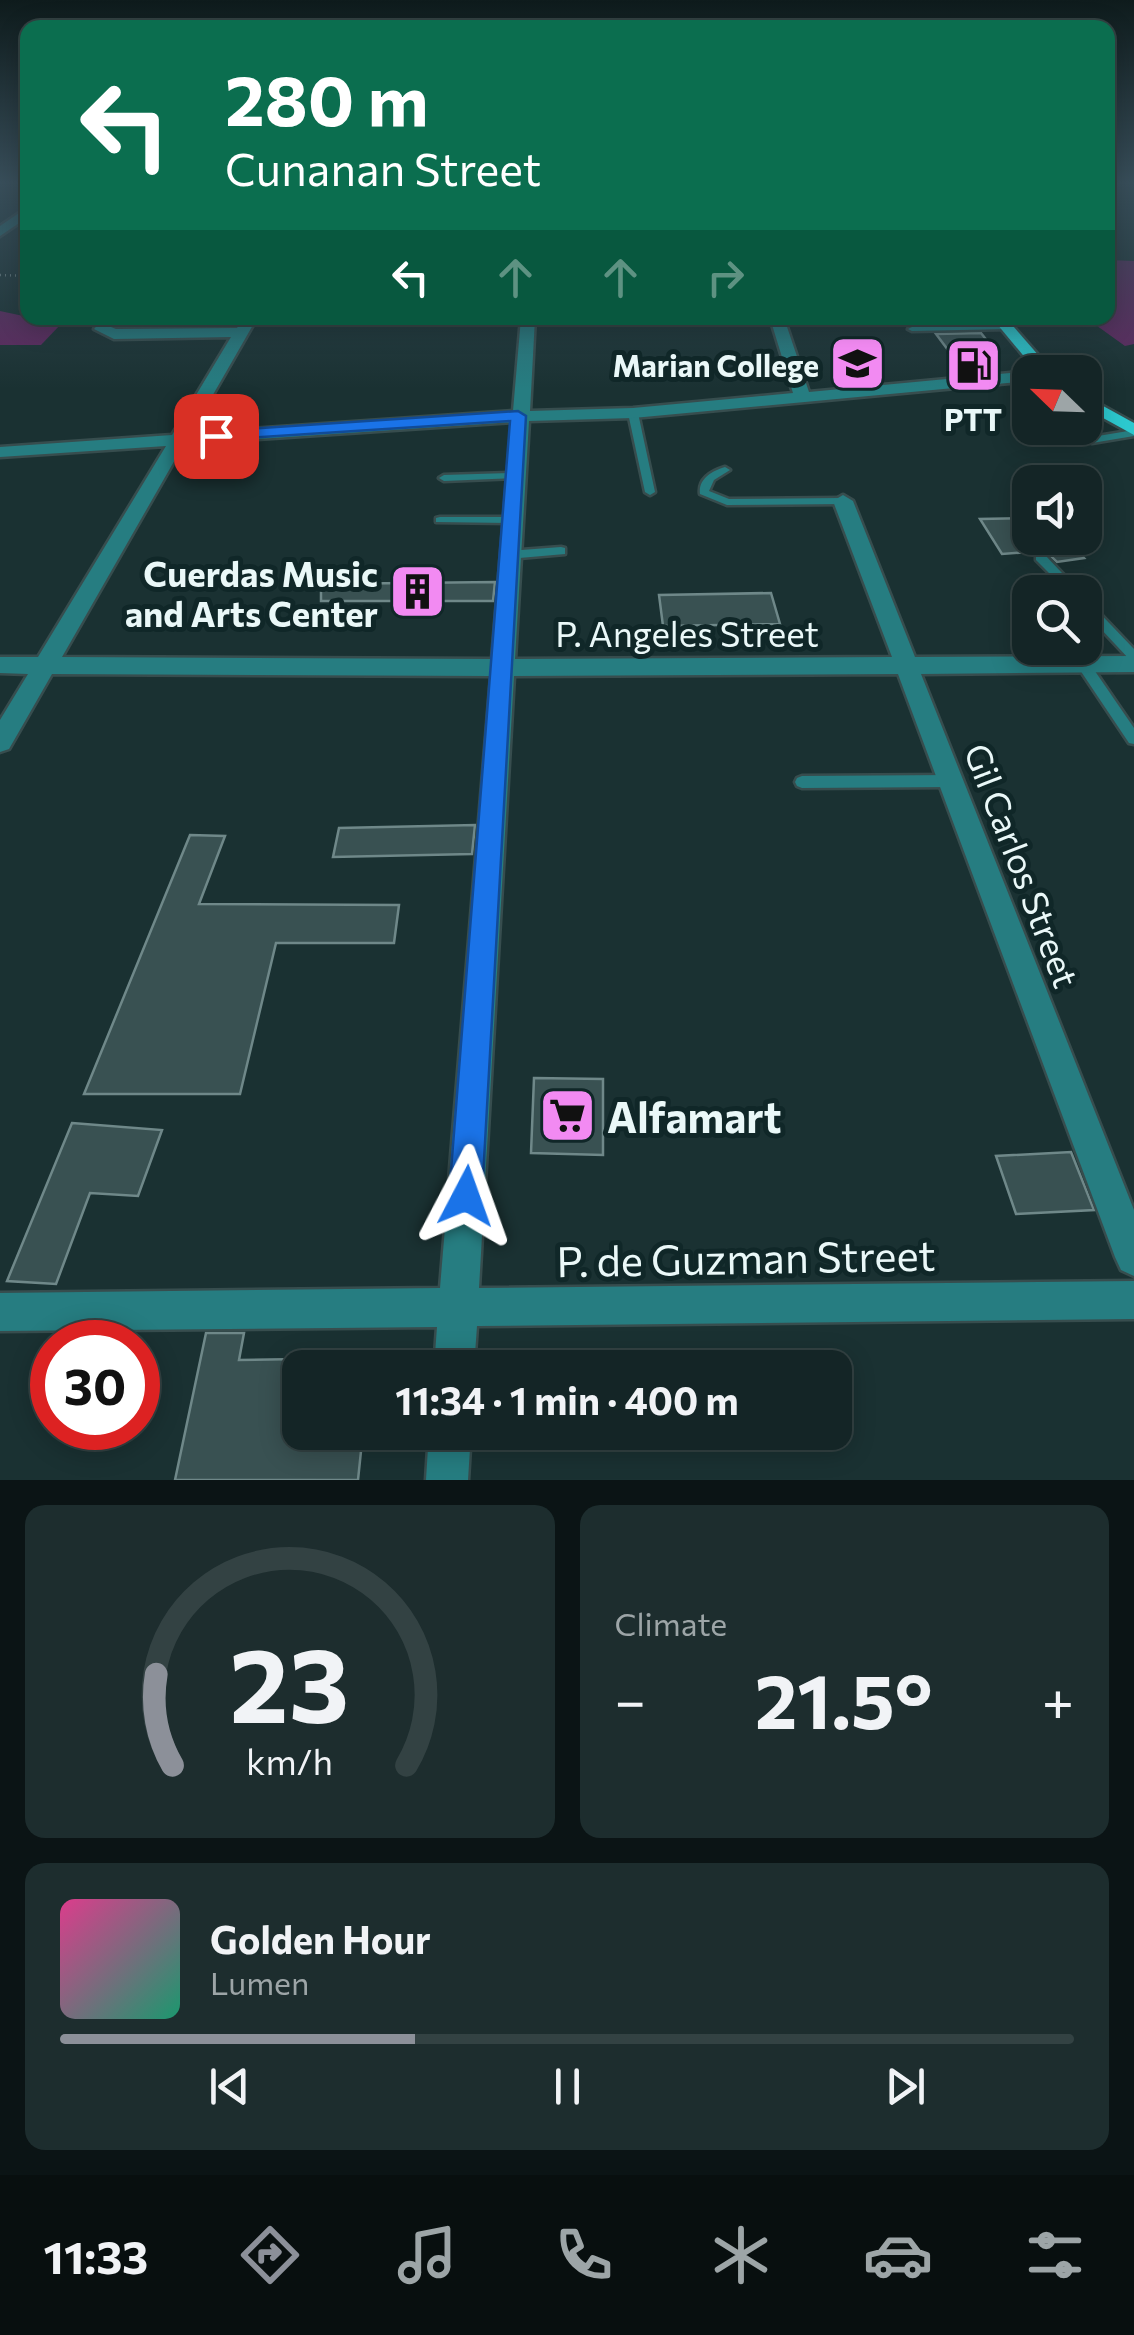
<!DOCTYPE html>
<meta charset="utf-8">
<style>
body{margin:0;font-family:Commissioner,sans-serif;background:#1d2d2e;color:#f1f3f6;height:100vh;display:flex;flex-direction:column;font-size:38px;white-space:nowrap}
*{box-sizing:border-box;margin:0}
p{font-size:32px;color:#9da5a7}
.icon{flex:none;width:55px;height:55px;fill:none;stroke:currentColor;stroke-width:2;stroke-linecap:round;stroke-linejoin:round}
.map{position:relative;height:1480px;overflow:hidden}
.details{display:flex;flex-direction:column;gap:25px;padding:25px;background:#0b1415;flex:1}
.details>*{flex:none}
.hud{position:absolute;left:20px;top:20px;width:1095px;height:305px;border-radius:20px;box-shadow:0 5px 25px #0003,0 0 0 2px #334243;background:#0b6e4f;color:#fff;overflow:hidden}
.needle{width:65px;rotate:293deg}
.buttons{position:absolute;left:1012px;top:355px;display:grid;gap:20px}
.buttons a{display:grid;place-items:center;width:90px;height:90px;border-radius:20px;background:#142526;box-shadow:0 5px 25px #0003,0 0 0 2px #334243;font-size:50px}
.speed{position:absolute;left:30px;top:1320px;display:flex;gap:20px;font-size:50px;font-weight:700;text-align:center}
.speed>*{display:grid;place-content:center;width:130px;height:130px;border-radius:50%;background:#142526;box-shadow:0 5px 25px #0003,0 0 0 2px #334243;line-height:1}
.speed .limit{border:15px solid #d22;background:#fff;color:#111}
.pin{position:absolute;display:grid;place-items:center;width:85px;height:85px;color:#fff;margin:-42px;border-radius:20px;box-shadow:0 5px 15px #0006}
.me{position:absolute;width:110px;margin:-55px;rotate:4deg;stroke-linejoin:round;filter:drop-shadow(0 0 8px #0008)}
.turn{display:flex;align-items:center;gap:35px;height:210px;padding:0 40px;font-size:45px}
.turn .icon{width:130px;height:130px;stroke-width:2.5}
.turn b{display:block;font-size:70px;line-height:85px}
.lanes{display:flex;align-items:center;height:95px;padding:0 40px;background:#0003;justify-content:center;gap:50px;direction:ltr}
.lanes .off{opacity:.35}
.big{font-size:75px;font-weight:700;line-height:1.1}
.details .tile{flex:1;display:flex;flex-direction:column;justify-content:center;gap:15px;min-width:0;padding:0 35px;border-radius:20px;background:#1d2d2e}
.details .dial{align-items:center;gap:0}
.dial svg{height:260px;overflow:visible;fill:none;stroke:#334243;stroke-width:7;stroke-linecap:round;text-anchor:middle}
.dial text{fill:#f1f3f6;stroke:none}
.song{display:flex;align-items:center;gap:30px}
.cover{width:120px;height:120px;border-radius:15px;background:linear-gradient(135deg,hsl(330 70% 55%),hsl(160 70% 35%))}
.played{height:10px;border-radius:5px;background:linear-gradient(90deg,#8c9099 35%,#334243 35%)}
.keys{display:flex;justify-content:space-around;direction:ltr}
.heat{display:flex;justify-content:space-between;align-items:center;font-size:55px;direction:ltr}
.details .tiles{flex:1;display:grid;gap:25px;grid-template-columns:1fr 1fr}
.tile:last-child{grid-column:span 2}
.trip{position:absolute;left:282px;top:1350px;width:570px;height:100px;border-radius:20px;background:#142526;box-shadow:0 5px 25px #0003,0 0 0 2px #334243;font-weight:700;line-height:100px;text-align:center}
.tab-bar{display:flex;height:160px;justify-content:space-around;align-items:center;background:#080f0f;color:#9da5a7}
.tab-bar .icon{width:70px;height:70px}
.tab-bar .current{color:#8c9099}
.tab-bar b{font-size:45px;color:#f1f3f6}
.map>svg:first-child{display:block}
</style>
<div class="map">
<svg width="1134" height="1480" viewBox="0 0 1134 1480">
<rect width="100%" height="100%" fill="#1a3132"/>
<g fill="#5f275f">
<path d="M1108,260L1134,261V344L1125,346L1086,318H1108Z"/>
<path d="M0,311L61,324L41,345H0Z"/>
</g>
<g fill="#395152" stroke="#6f8889" stroke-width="2.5">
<path d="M981,333L996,352L951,354L936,334Z"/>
<path d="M1030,518V552L1002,554L980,519Z"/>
<path d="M1031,538H1065L1084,558L1057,562Z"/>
<path d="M495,582L493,601H321V584Z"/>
<path d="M771,593L780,624L663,626L659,595Z"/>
<path d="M475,825L472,854L333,857L339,828Z"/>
<path d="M190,835L225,836L199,904L399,905L394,943H276L240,1094H84Z"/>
<path d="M534,1078L603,1079V1155L531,1153Z"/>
<path d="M72,1123L162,1130L138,1196L90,1193L56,1284L7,1281Z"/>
<path d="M1071,1152L1094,1210L1016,1214L996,1156Z"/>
<path d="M206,1333H244L239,1360L300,1359V1432H363L358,1480H175Z"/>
</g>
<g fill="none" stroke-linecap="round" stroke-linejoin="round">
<defs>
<g id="service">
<path d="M1005,325H1008V329L912,331L908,329L912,327Z"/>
<path d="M633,410L638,413L655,492L650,495L645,492L628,413Z"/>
<path d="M1134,430V436L1092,443L1087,440L1092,437Z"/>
<path d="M725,467L730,470L714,480L709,491L729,499L843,498L848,501L843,504L727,505L700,494C698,479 712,471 725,467Z"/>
<path d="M514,473L518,474V478L444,481L439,478L444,475Z"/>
<path d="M440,517H511L516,520L511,523L436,522V518Z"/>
<path d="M561,547L565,548V554L508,559L502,555L508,551Z"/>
<path d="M1040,553L1044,554L1080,592H1068L1036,560V554Z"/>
<path d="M1085,601L1089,602L1134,649V662L1130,660L1085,612Z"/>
<path d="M1083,659L1088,661L1134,728V744L1129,743L1078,667L1077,664L1078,661Z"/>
<path d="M951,775L956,777L958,781L956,785L951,787L802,788L797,786L795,782L797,778L802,776Z"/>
</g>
<g id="minor">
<path d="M28,207V217L0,236V226Z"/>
<path d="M104,318H118L111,327L116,329L237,328L243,318H257L191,433L513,411L521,318H535L530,411L633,408L793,393L770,318H784L809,392L1030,371L1035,372H1030V381L633,418L529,421L515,659L892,657L833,501L843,495L853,501L915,657L1134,656V672L921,674L1134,1210V1276L1121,1270L1115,1257L898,674L514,676L479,1288L1134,1281V1319L477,1326L474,1368H434L437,1327L0,1331V1293L440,1288L491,676L52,674L9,749L0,752V720L28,674L0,673V657H38L166,446L0,457V447L172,435L231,337L114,339L94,329ZM512,422L492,659L62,657L184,444Z"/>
<path d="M429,1432H471L468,1480H426Z"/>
</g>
<g id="primary">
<path d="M992,318H1006L1053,372H1037Z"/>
<path d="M1085,396L1134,423V435L1085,408Z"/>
</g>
</defs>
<use href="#service" stroke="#374d4e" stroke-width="5"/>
<use href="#minor" stroke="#374d4e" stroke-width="5"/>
<use href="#primary" stroke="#374d4e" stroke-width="5"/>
<path stroke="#7b8d8e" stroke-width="2.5" stroke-dasharray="1 4" stroke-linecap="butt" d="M0,275L28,276"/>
<use href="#service" fill="#267d81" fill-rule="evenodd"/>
<use href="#minor" fill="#267d81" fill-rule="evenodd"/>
<use href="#primary" fill="#2cc8ce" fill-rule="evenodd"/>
</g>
<linearGradient id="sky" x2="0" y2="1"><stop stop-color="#0e1b1c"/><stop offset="0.47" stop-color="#384e5a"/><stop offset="1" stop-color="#384e5a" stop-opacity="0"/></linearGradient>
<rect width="1134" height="389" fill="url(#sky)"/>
<path fill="#1a73e8" stroke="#114b97" stroke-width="2.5" d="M518,411L526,416L482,1196L477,1207L466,1212L454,1207L449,1196L510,421L216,440L208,436L216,431Z"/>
<defs>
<symbol id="university-square" viewBox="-11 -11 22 22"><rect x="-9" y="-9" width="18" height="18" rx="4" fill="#f28af2" stroke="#102728"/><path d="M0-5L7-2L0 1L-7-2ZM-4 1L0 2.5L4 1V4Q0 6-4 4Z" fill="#111"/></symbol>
<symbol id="fuel-square" viewBox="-11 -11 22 22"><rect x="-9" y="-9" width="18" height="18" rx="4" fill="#f28af2" stroke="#102728"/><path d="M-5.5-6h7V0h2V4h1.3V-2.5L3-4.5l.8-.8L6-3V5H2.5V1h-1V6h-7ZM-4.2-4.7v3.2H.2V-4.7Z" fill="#111"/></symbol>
<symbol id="building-square" viewBox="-11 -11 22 22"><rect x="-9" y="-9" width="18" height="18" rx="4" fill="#f28af2" stroke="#102728"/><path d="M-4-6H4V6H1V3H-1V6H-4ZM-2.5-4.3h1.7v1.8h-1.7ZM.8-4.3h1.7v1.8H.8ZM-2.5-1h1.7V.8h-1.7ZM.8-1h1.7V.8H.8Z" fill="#111"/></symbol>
<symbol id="supermarket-square" viewBox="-11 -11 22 22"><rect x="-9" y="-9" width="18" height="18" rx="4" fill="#f28af2" stroke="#102728"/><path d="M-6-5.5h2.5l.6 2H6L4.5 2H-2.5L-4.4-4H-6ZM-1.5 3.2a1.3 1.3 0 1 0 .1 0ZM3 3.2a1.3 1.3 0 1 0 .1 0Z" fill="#111"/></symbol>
</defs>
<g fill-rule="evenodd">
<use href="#university-square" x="826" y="332" width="63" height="63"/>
<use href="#fuel-square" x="942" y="334" width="63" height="63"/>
<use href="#building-square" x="386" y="560" width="63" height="63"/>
<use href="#supermarket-square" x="536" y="1084" width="63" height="63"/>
</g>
<g text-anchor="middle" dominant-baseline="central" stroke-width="10" stroke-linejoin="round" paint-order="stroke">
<g font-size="30" font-weight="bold" fill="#eaf8f8" stroke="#102728" text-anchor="end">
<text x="819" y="364">Marian College</text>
<text x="973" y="418" text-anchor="middle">PTT</text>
</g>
<g font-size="35" font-weight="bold" fill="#eaf8f8" stroke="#102728" text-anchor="end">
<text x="378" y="572">Cuerdas Music<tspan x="378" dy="40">and Arts Center</tspan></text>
</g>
<g font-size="35" fill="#eaf8f8" stroke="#102728">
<text x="687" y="632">P. Angeles Street</text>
<text transform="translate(1023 865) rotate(69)">Gil Carlos Street</text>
</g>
<g font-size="42" font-weight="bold" fill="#eaf8f8" stroke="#102728" text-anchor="start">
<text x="607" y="1116">Alfamart</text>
</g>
<g font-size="42" fill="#eaf8f8" stroke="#102728">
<text transform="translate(746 1257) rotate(-1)">P. de Guzman Street</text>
</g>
</g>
</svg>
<div class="buttons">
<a><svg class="needle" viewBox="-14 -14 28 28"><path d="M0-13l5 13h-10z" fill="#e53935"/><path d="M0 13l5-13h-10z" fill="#9da5a7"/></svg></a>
<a><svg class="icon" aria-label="sound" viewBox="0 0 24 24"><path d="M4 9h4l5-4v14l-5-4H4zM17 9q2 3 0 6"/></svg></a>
<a><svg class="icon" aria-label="search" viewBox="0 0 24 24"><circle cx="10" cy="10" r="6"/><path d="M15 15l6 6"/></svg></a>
</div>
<div class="speed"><div class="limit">30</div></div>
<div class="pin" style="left:216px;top:436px;background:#d93025"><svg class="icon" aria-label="arrive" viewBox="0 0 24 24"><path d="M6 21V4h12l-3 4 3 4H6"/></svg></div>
<svg class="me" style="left:466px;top:1196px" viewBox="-20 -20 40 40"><path d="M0-17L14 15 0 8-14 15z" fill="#1a73e8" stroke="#fff" stroke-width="4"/></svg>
<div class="trip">11:34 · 1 min · 400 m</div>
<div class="hud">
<div class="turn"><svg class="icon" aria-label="left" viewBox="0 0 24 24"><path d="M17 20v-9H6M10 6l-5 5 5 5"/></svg><div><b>280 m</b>Cunanan Street</div></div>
<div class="lanes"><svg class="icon" aria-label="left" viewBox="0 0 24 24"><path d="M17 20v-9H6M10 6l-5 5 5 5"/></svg><svg class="icon off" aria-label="ahead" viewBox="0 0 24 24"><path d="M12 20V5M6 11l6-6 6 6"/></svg><svg class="icon off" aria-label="ahead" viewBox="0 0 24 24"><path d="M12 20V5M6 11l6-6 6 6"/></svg><svg class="icon off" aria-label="right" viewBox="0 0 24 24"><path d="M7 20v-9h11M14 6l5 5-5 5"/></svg></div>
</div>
</div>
<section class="details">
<div class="tiles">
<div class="tile dial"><svg viewBox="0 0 100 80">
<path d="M14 69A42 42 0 1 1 86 69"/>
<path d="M14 69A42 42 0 0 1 9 41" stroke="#8c9099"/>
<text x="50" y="56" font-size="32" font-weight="700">23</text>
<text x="50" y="72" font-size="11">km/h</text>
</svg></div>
<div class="tile"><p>Climate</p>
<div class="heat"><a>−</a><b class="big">21.5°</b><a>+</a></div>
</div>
<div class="tile">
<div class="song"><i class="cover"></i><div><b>Golden Hour</b><p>Lumen</p></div></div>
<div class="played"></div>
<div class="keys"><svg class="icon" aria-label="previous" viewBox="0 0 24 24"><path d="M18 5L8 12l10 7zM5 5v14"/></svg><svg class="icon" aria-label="pause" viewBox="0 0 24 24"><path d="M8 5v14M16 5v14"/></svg><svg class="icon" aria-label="next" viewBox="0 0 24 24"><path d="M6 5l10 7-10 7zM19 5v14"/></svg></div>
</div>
</div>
</section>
<nav class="tab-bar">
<b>11:33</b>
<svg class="icon current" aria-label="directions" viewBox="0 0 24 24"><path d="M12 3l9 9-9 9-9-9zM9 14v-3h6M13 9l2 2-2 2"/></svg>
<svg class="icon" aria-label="music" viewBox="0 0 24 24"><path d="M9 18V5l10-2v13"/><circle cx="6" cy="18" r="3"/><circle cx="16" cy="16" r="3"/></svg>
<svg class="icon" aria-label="phone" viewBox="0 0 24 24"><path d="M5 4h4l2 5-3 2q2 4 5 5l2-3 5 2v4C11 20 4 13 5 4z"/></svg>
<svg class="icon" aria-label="climate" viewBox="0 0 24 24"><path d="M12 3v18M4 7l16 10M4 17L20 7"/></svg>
<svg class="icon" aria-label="car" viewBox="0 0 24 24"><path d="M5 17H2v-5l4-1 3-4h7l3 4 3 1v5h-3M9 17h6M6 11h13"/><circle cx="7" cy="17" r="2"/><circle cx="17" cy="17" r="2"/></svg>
<svg class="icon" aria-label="filters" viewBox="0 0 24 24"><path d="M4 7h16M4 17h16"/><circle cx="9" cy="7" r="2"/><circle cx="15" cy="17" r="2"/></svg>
</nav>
